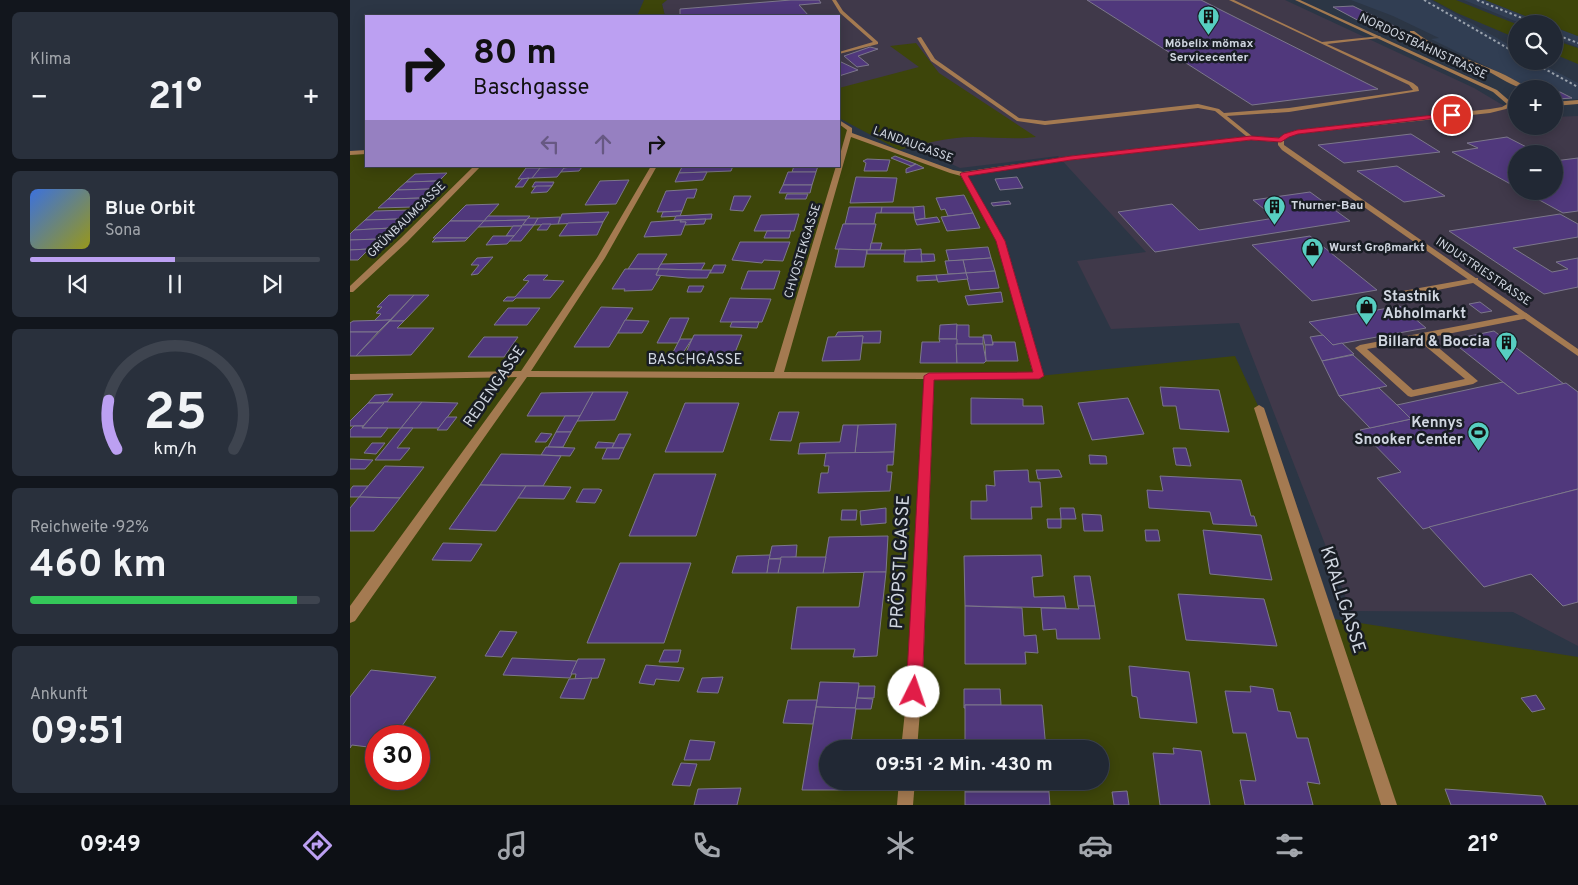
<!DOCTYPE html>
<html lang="de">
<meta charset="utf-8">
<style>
body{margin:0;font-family:Overpass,sans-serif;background:#29303c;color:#f1f3f6;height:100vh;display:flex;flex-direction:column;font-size:19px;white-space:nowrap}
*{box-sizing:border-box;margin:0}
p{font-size:16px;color:#a2a6ac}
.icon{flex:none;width:28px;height:28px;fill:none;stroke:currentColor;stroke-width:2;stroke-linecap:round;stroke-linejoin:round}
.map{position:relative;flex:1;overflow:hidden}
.panel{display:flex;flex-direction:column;gap:12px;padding:12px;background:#12161d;width:350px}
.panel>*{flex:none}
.guide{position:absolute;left:15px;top:15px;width:475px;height:152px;border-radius:0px;box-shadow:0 2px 12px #0003,0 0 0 1px #3e444f;background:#bca0f2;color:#111;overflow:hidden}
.tools{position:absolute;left:1158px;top:15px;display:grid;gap:10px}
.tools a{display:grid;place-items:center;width:55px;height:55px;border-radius:50%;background:#212834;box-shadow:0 2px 12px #0003,0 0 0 1px #3e444f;font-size:25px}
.speed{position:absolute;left:15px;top:725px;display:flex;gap:10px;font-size:25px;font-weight:700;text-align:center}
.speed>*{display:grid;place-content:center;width:65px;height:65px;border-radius:50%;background:#212834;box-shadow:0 2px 12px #0003,0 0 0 1px #3e444f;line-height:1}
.speed .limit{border:8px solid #d22;background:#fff;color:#111}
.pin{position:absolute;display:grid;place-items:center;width:42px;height:42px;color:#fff;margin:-21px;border:2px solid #fff;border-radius:50%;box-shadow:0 1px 5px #0007}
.me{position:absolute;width:55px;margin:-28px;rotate:4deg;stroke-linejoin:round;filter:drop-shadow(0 0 4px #0008)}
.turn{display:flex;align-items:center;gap:18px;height:105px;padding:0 25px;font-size:22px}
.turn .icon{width:65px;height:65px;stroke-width:2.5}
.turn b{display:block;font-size:35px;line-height:42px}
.lanes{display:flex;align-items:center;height:48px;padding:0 25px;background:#0003;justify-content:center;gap:25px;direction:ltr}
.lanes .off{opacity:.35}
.big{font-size:38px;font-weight:700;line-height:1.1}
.panel .widget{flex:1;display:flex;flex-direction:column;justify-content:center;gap:8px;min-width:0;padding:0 18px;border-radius:8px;background:#29303c}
.panel .dial{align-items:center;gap:0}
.dial svg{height:130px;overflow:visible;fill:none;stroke:#3e444f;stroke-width:7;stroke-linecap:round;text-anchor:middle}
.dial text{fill:#f1f3f6;stroke:none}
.song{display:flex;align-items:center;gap:15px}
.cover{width:60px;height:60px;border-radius:8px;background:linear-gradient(135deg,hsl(220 70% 55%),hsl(60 70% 35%))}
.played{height:5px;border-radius:2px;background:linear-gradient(90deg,#bca0f2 50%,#3e444f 50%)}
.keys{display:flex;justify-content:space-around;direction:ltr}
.heat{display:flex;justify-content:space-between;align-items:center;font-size:28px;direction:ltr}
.charge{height:8px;border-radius:4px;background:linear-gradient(90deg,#34c759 92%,#3e444f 0)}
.trip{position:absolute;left:469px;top:740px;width:290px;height:50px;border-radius:25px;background:#212834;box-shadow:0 2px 12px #0003,0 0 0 1px #3e444f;font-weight:700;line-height:50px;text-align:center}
.tab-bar{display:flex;height:80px;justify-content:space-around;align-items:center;background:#0d1015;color:#a2a6ac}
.tab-bar .icon{width:35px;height:35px}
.tab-bar .active{color:#bca0f2}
.tab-bar b{font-size:22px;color:#f1f3f6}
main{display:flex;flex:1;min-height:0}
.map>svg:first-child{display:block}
</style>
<main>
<section class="panel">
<div class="widget"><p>Klima</p>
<div class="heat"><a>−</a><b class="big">21°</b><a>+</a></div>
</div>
<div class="widget">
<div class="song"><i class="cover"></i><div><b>Blue Orbit</b><p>Sona</p></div></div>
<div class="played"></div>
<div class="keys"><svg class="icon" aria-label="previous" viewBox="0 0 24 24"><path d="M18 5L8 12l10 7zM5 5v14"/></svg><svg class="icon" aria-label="pause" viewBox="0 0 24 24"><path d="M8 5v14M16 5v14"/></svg><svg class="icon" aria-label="next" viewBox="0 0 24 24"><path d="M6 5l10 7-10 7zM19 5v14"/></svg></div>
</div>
<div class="widget dial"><svg viewBox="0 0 100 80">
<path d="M14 69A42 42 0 1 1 86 69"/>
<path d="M14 69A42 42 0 0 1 9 39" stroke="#bca0f2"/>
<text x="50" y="56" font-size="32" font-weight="700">25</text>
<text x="50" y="72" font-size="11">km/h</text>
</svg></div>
<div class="widget"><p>Reichweite · 92%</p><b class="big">460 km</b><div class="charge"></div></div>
<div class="widget"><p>Ankunft</p><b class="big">09:51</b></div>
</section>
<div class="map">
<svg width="1228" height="805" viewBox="0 0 1228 805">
<rect width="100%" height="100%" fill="#2c3645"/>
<g fill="#313e53">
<path d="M1001,0H1081L1166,49V61H1186L1228,83V99L1205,100L1204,89H1182L1081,39L1089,38L1043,16Z"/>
<path d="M1114,0H1135L1196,24H1172Z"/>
<path d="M1204,27L1228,36V47L1204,37Z"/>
</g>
<path fill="#40394a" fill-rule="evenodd" d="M317,0H935L1124,88L1166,113V126H1204V117L1228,116V646L1163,612L1001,611L889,323L761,329L727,261L796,252L708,156L610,168L489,111V16H315L312,4ZM1166,154H1204V191H1166Z"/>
<g fill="#3d450a" fill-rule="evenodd">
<path d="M294,0H317L312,4L315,16H287Z"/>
<path d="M1083,0H1106L1166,24V38L1107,13Z"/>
<path d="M1135,0H1228V36L1204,27V24H1196Z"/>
<path d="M1204,40L1228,48V64L1204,54Z"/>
<path d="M566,43L589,73L686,137C665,140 644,137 623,137C598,137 573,144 549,150L489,118V88L569,67L540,46Z"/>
<path d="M489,122L498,126L500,134L613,174L643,224L689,376L885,356L909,408L978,618L1228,657V805H0V153L16,152V166H489ZM26,736H69V779H26ZM478,749H750V781H478Z"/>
</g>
<g fill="#50387c" stroke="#7c778b">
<path d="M441,0H469L471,3L449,5L459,16L330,15V9Z"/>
<path d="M737,0H851L1028,89L902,105Z"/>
<path d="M1003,6L1052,30L1028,31L983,7Z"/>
<path d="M520,47L528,49L508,56L519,65L507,67L494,56Z"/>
<path d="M489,61L508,70L489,76Z"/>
<path d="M1210,92L1222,98L1208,99L1204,96V93Z"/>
<path d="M1061,134L1090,152L994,163L968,145Z"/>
<path d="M1157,137L1190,154H1166V187L1102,152L1128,148L1117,143Z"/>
<path d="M545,156L566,164L561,166L541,158Z"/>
<path d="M1228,158V211L1213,213L1173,191H1204V161Z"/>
<path d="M517,159L540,160L537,171H514L516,163L513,161Z"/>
<path d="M566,164L574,168L556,173V169Z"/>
<path d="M383,166L381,171L329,173L332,167Z"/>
<path d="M444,166H468L466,172H442Z"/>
<path d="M1047,166L1095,196L1054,202L1007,171Z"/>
<path d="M215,167L207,177L182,178L190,168Z"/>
<path d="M222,167H232L229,171L211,172L214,168Z"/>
<path d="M176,168H190L182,178L168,179Z"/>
<path d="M357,172L353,180L325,182L329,173Z"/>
<path d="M438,172H466L462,185H433Z"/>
<path d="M97,173L89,181L56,182L65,174Z"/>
<path d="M506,177L547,178L543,202L500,203Z"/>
<path d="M667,177L673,188L650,190L645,179Z"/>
<path d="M179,178L173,187H165L172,179Z"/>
<path d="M279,180L266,204L235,205L250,181Z"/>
<path d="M89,181L81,189L47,190L56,182Z"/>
<path d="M185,182H204L202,186L182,187Z"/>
<path d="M433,185H462L460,193H429Z"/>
<path d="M186,186H202L197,192L181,193Z"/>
<path d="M81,189L72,198L38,199L47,190Z"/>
<path d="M347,189L344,198H337L332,211L307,212L316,191Z"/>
<path d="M960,192L1000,221L805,252L768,212L822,204L849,230L925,218L903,200Z"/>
<path d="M437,194H458L456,199H435Z"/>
<path d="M614,195L623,213L598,216L595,209L591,210L586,198Z"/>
<path d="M384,196H401L393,211L380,210Z"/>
<path d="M72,198L63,207L28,208L38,199Z"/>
<path d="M659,201L661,204L643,206L641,203Z"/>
<path d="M149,204L134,221H100L116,205Z"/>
<path d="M574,206L575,218L565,220L563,207Z"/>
<path d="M499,207H532L531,213H526L524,224H495Z"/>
<path d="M532,207H563L564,213H531Z"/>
<path d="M60,210L50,219L15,220L25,211Z"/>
<path d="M332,211L330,216L311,217L313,212Z"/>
<path d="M259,212L253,222L208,224L212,214Z"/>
<path d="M623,213L630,228L597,231L591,217Z"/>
<path d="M362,214L361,219L324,220L326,216Z"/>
<path d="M449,214L444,231H404L411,215Z"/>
<path d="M1210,214L1228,224V237L1163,248L1202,272L1218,269L1206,262L1228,258V287L1194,294L1099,231Z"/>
<path d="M138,216H180L176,220L134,221Z"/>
<path d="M210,217L208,224L184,225L188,218Z"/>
<path d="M587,217L590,222L567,225L565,220Z"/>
<path d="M178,218H188L184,225H172Z"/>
<path d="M50,219L41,228L4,230L15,220Z"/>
<path d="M356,219L354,224L335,225L336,222H330L331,220Z"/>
<path d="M176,220L172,226L128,227L134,221Z"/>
<path d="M331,220L330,222H336L331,235L294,237L301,222Z"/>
<path d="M100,221H134L118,238H83Z"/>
<path d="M253,222L247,235L209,236L218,223Z"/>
<path d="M192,224H201L197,230H187Z"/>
<path d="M493,224H526L520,250L485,249Z"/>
<path d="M184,225L171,241H159L172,225Z"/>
<path d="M163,226H172L164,236H156Z"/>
<path d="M41,228L30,239L0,240V234L4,230Z"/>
<path d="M417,231H441L439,238H414Z"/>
<path d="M143,236H164L157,244L136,245Z"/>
<path d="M960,236L1027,290L962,301L902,245Z"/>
<path d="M86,238H118L115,241L82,242Z"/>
<path d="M30,239L19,249L0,250V240Z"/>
<path d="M390,242H440L433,261L414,260L412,263L382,260Z"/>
<path d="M521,243H532L530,250H520Z"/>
<path d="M638,247L641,258L599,261L596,250Z"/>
<path d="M19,249L8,260H0V250Z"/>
<path d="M489,249L517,250L514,267H485Z"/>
<path d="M571,249L572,262H554L555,250Z"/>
<rect x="517" y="250" width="38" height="4"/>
<path d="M288,254H317L308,269H278Z"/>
<path d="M571,254H584L585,261L572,262Z"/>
<path d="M143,257L128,274L121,275L129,265H121L127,258Z"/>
<path d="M641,258L645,271L616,273L613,260Z"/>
<path d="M613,260L616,273L598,274L595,261Z"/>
<path d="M355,263L351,270L308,269L311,264Z"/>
<path d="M364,265H376L373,273H360Z"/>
<path d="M275,269H309L306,275H311L302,290L274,291L275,289H262Z"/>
<path d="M309,269L351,270H361L357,278H338L306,275Z"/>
<path d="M398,271H430L424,289H391Z"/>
<path d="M645,271L649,288L620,290L616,273Z"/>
<path d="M616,273L618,279L588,282L586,275Z"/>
<path d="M178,275H198L193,280L214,281L200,298H166L163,301H153L157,297H165L179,281L173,280Z"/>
<path d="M586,275L587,280L567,281V276Z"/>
<path d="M339,286H354L351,292H337Z"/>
<path d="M651,292L653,302L618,305L615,296Z"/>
<path d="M39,295H64L40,320L24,321L31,314L26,313L32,307H27Z"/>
<path d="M64,295H79L54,321H40Z"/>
<path d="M380,298L421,299L412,322H370Z"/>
<path d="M1130,302L1142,311L1131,313L1119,304Z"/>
<path d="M1050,306L1076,328L983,345L959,322Z"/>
<path d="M251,307L283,308L259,347H224Z"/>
<path d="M158,308H190L177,325H144Z"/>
<path d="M320,318H339L328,343H307Z"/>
<path d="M40,320L28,332H0V323L3,321Z"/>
<path d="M275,320L299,321L292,333H268Z"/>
<path d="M40,321H54L47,328H84L61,355L6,356Z"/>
<path d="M382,322H409L407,328L380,327Z"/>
<path d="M607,324V339H589L590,325Z"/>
<path d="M607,325H619V337H633V344H606Z"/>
<path d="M531,331L530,343H512L513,336L485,337L488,332Z"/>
<path d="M1144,331L1214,384L1168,394L1100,340Z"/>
<path d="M0,332H28L6,356H0Z"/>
<path d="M344,335H392L382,360L344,362L346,359H333Z"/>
<path d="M633,335H641L643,345H635Z"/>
<path d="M973,335L983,345L992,343L1004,354L972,361L960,337Z"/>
<path d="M513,336L510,360L472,361L478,337Z"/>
<path d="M134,337H168L154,357H118Z"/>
<path d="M330,339H342L331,356H321Z"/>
<path d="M589,339H607V363H570L572,342H590Z"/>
<path d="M643,342H665L668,361H636L635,345H643Z"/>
<path d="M606,344H633L636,361L634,363H607Z"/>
<path d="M1003,355L1037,386L989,396L972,361Z"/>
<path d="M1153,382L1168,394L1216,383L1228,392V489L1073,529L1027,478L1051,472L1010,430L1061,419L1047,405Z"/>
<path d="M810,387L869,390L879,432L830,429L826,406H813Z"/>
<path d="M1029,388L1047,405L1061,419L1020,428L989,396Z"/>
<path d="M243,392H278L265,420L227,421Z"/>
<path d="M243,392L230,416H177L191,393Z"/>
<path d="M43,394L37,402L18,403L25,395Z"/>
<path d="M621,398L673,399V406H692L694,424H621Z"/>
<path d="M778,398L794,434L742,440L728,403Z"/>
<path d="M34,402H72L51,428H12Z"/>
<path d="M72,402L108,403L89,428H51Z"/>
<path d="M18,403H34L13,426H0V421Z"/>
<path d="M335,403H389L373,452H315Z"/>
<path d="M429,412H449L441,441L420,440Z"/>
<path d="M215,416H230L221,432H206Z"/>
<path d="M97,417H107L97,430H87Z"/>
<path d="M546,424L544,452L505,453L508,425Z"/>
<path d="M493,425H508L505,453L448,454L450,443L490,442Z"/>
<path d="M4,426H13L12,428H38L31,437H0V430Z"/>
<path d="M51,428H63L47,448H60L50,460H25Z"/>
<path d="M206,432H221L213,447H198Z"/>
<path d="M191,433L202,434L196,442H185Z"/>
<path d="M269,434H281L274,448H262Z"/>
<path d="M248,442L264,443L262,448H245Z"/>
<path d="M22,443H35L26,454L14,453Z"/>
<path d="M196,447H198L225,448L220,456L191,455Z"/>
<path d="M257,448H274L269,459H252Z"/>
<path d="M823,448H836L841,466L826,465Z"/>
<path d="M544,452L543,465H537V472H542L540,491L468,493L471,473H478L479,466H474L476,453Z"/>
<path d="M151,454L191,455L211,456L193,486L130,485Z"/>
<path d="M739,455L756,456L757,464H740Z"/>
<path d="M0,459L23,460L15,469H0Z"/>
<path d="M35,466L74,467L50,498L9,497Z"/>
<path d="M678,470L679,482H690L692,507H681L682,519H621V501H637L636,485L645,486L644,471Z"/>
<path d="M686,470H709L712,477L688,479Z"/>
<path d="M304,474H366L346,536H279Z"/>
<path d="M810,476L891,480L901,516H904L907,526L863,524L860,512L799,508L797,490L813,491Z"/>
<path d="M130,485L176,486L146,531L99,529Z"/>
<path d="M3,486H18L9,497H0V490Z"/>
<path d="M176,486H193L221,487L214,499L168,498Z"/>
<path d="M233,489H249L252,490L245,503L226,502Z"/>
<path d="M1228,489V602L1213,606L1181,574L1134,587L1079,527Z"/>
<path d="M9,497L50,498L24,531H0V508Z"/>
<path d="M536,508V523L511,525L510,511Z"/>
<path d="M710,508H724L726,519H711Z"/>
<path d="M492,510H507L506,520H491Z"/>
<path d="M732,514L751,515L753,531H734Z"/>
<path d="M697,519H711V528H698Z"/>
<path d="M795,530H808L810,541H796Z"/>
<path d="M853,530L911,535L922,580L860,574Z"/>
<path d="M538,536L536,572L473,573L479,537Z"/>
<path d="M93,543L132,544L121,561L82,560Z"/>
<path d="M447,545L446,557L419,559L422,546Z"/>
<path d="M420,555L417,573H382L387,556Z"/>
<path d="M691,555L693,576L682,577L684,597L714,596L716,608L615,606L614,556Z"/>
<path d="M431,557H476L473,573H428Z"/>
<path d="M419,559H431L428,573H417Z"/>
<path d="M270,563H341L314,643H237Z"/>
<path d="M514,572H536L527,656L503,657L505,649H441L447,607H509Z"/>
<path d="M724,576H740L745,606H728Z"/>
<path d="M828,594L914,599L927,646L836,640Z"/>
<path d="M615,606L672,608L674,636L686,635L688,653L675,652L676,664H615Z"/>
<path d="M728,606H745L750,639H707L706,629L693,630L691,608L729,609Z"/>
<path d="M150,631L167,632L152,657L135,656Z"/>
<path d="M314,650H331L328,662H309Z"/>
<path d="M162,658L207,660L227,661L220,678L153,675Z"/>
<path d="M228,659H255L248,678L225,679L226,674H221Z"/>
<path d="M296,665L334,668L329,681L306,679L304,685L289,683Z"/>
<path d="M779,666L839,672L847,723L790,718L787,697L782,696Z"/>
<path d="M21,670L86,677L45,736H26V748L2,745L0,748V697Z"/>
<path d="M373,677L368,693L347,692L352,678Z"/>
<path d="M242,678L234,699L210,698L219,679Z"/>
<path d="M470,682L509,683L506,708L466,707Z"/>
<path d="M509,686H525L524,698H507Z"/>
<path d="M900,686L923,689L928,711L940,712L947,738H958L970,784L957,782L963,805H895L890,780L906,781L896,733H883L875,691L901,692Z"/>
<path d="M614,689H650L651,705H615L616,708H614Z"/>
<path d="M1186,695L1195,709L1182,712L1171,698Z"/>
<path d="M507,698L523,699L521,709H505Z"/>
<path d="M438,700H467L463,724L433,723Z"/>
<path d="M615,705H692L696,749H615Z"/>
<path d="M466,707L506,708L500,749H478V781H496L494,790H452Z"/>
<path d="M340,740L365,742L360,760H334Z"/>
<path d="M823,748L851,751L860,805H810L803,753L824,754Z"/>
<path d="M331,763L347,764L340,786L322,785Z"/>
<path d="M615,781H698L699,792H615Z"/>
<path d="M391,788L387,805H344L348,789Z"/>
<path d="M1095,789L1192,796L1196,805H1101Z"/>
<path d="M777,791L779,805H764L762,792Z"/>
<path d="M615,792H699L700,805H615Z"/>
</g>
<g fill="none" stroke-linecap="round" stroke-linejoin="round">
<g fill="#a47a51" fill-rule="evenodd">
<path d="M482,0H486L493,11L528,42V44L489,54V52L523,42L490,13Z"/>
<path d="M879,0H884L972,42L1031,36L1029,38L977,44L1063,83L1068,87L1069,91L939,112L877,116L903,137L904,138L901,140L865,111L848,108L695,125L667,121L581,61L567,38L571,37L585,59L669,118L695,121L848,104L869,109L874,113L939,108L1063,90L1059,85Z"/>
<path d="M1060,31H1064C1098,58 1144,64 1179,89C1165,89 1150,77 1137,71C1111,59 1083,51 1060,33Z"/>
<path d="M1125,278H1128V282L1047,298L1043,295L1047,292Z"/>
<path d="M1176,313L1180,316L1179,318L1077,338L1128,381L1123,384L1061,397L1058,396L1005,348L1010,345ZM1068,340L1115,379L1063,390L1017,349Z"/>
</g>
<g fill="#a47a51" fill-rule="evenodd">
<path d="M1228,100V104L1204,106V102Z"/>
<path d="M489,120L502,128V133L603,170L613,172L721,156L901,136L931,138L934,140L931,142L901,140L721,160L617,175L655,241L694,376L689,379H584L573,674L567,749H551L559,674L574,379L177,377L5,621L0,623V606L167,377L0,380V374L171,371L247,258L301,166H307L255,258L181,371L424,372L486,166H489V158L497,130L489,124ZM501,137L600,173L611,176L647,241L683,373L434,372Z"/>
<path d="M16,150V154L0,155V151Z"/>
<path d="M124,166H131L57,242L3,292H0V286L51,238Z"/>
<path d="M909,405L914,408L1047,805H1031L904,408Z"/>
<path d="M549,781H565L563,805H547Z"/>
</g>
<path fill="#a47a51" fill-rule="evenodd" d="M945,0H950L1147,90L1162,103V105L1156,109L1140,113L947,134L938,136L934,140V145L1228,349V356L932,150L928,145C928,134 938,133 947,130L1140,109L1152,107L1157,104L1143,92Z"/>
<g stroke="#9aa2ad" stroke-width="2" stroke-dasharray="2.5 2.5" stroke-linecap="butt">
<path d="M1074,0L1166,53"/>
<path d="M1127,0L1187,24"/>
<path d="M1204,34L1228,43"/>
<path d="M1180,61L1228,87"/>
</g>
</g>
<path fill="#e11d48" stroke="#92132f" d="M1102,113L1104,114V116L948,134L939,137L931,142L901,140L721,160L618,176L655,241L694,376L689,379L584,380L572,692L570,698L564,700L558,698L556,692L574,376L579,373L683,372L646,241L610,174L611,173L721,156L901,136L929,138L934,134L947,130Z"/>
<defs>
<symbol id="building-pin" viewBox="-11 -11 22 30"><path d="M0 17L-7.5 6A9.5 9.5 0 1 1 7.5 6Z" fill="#57cec1" stroke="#191d24"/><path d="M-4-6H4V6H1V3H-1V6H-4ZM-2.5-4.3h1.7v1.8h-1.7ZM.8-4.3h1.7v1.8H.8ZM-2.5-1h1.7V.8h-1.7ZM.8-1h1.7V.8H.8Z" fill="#111"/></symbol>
<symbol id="shop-pin" viewBox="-11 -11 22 30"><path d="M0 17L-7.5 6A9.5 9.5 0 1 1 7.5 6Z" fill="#57cec1" stroke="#191d24"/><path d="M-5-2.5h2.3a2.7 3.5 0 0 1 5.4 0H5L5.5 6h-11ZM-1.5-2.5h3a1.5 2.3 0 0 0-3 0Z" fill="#111"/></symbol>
<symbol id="stadium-pin" viewBox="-11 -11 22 30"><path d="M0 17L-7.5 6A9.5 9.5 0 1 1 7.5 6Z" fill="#57cec1" stroke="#191d24"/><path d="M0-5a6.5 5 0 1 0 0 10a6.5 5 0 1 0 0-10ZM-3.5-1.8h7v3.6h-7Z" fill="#111"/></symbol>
</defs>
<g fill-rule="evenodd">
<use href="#building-pin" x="846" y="4" width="25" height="34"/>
<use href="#building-pin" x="912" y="194" width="25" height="34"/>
<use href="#shop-pin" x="950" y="236" width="25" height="34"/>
<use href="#shop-pin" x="1004" y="294" width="25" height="34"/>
<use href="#building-pin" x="1144" y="330" width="25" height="34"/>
<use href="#stadium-pin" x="1116" y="420" width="25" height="34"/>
</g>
<g text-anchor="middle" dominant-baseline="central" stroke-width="5" stroke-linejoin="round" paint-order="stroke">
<g font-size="12" font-weight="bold" fill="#d0d6e0" stroke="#191d24" text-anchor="start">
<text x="859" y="44" text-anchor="middle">Möbelix mömax<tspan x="859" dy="14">Servicecenter</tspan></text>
<text x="941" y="206">Thurner-Bau</text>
<text x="979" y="248">Wurst Großmarkt</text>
</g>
<g font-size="12" fill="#d0d6e0" stroke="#191d24">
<text transform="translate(1073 47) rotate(25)">NORDOSTBAHNSTRASSE</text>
<text transform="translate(563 145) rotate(20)">LANDAUGASSE</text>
<text transform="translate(57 220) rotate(-44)">GRÜNBAUMGASSE</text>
<text transform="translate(453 251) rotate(-73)">CHVOSTEKGASSE</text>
<text transform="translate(1133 272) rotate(34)">INDUSTRIESTRASSE</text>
</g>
<g font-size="15" font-weight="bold" fill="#d0d6e0" stroke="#191d24" text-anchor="end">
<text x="1033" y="297" text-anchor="start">Stastnik<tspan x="1033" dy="17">Abholmarkt</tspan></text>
<text x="1140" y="342">Billard &amp; Boccia</text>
<text x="1113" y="423">Kennys<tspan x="1113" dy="17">Snooker Center</tspan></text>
</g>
<g font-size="15" fill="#d0d6e0" stroke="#191d24">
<text x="345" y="360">BASCHGASSE</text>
<text transform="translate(145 387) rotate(-55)">REDENGASSE</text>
</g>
<g font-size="18" fill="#d0d6e0" stroke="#191d24">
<text transform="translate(551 562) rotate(-87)">PRÖPSTLGASSE</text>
<text transform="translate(992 600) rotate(72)">KRALLGASSE</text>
</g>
</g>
</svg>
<div class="tools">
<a><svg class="icon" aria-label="search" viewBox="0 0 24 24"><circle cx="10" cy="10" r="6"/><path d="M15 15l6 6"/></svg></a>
<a>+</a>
<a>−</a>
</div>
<div class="speed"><div class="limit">30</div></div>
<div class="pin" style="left:1102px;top:115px;background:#d93025"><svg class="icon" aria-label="arrive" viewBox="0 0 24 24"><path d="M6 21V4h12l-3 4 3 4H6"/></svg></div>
<svg class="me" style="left:564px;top:692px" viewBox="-20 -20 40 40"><circle r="19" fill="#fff"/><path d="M0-13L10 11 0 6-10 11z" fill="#e11d48"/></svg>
<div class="trip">09:51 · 2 Min. · 430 m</div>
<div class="guide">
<div class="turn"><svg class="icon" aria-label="right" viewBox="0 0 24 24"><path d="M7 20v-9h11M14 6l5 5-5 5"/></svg><div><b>80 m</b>Baschgasse</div></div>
<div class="lanes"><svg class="icon off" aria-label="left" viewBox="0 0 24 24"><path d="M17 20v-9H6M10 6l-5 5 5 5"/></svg><svg class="icon off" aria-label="ahead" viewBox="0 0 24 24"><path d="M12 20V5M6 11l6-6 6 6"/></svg><svg class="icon" aria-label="right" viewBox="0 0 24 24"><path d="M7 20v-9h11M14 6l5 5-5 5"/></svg></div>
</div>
</div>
</main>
<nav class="tab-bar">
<b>09:49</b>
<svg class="icon active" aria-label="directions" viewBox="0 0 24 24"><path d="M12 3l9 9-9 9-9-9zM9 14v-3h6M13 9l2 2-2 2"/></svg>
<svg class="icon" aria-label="music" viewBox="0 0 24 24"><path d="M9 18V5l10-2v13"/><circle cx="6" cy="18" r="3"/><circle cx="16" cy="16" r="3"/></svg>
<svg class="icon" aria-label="phone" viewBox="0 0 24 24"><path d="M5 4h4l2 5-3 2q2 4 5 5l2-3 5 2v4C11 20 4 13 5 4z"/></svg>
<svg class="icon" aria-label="climate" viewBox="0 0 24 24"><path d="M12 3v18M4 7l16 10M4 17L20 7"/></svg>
<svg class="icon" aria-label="car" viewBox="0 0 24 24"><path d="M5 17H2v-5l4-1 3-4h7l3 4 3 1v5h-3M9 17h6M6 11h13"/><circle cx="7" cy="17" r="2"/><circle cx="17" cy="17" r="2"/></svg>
<svg class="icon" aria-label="filters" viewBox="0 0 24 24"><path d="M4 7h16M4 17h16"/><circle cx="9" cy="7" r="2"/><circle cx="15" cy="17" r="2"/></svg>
<b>21°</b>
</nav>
